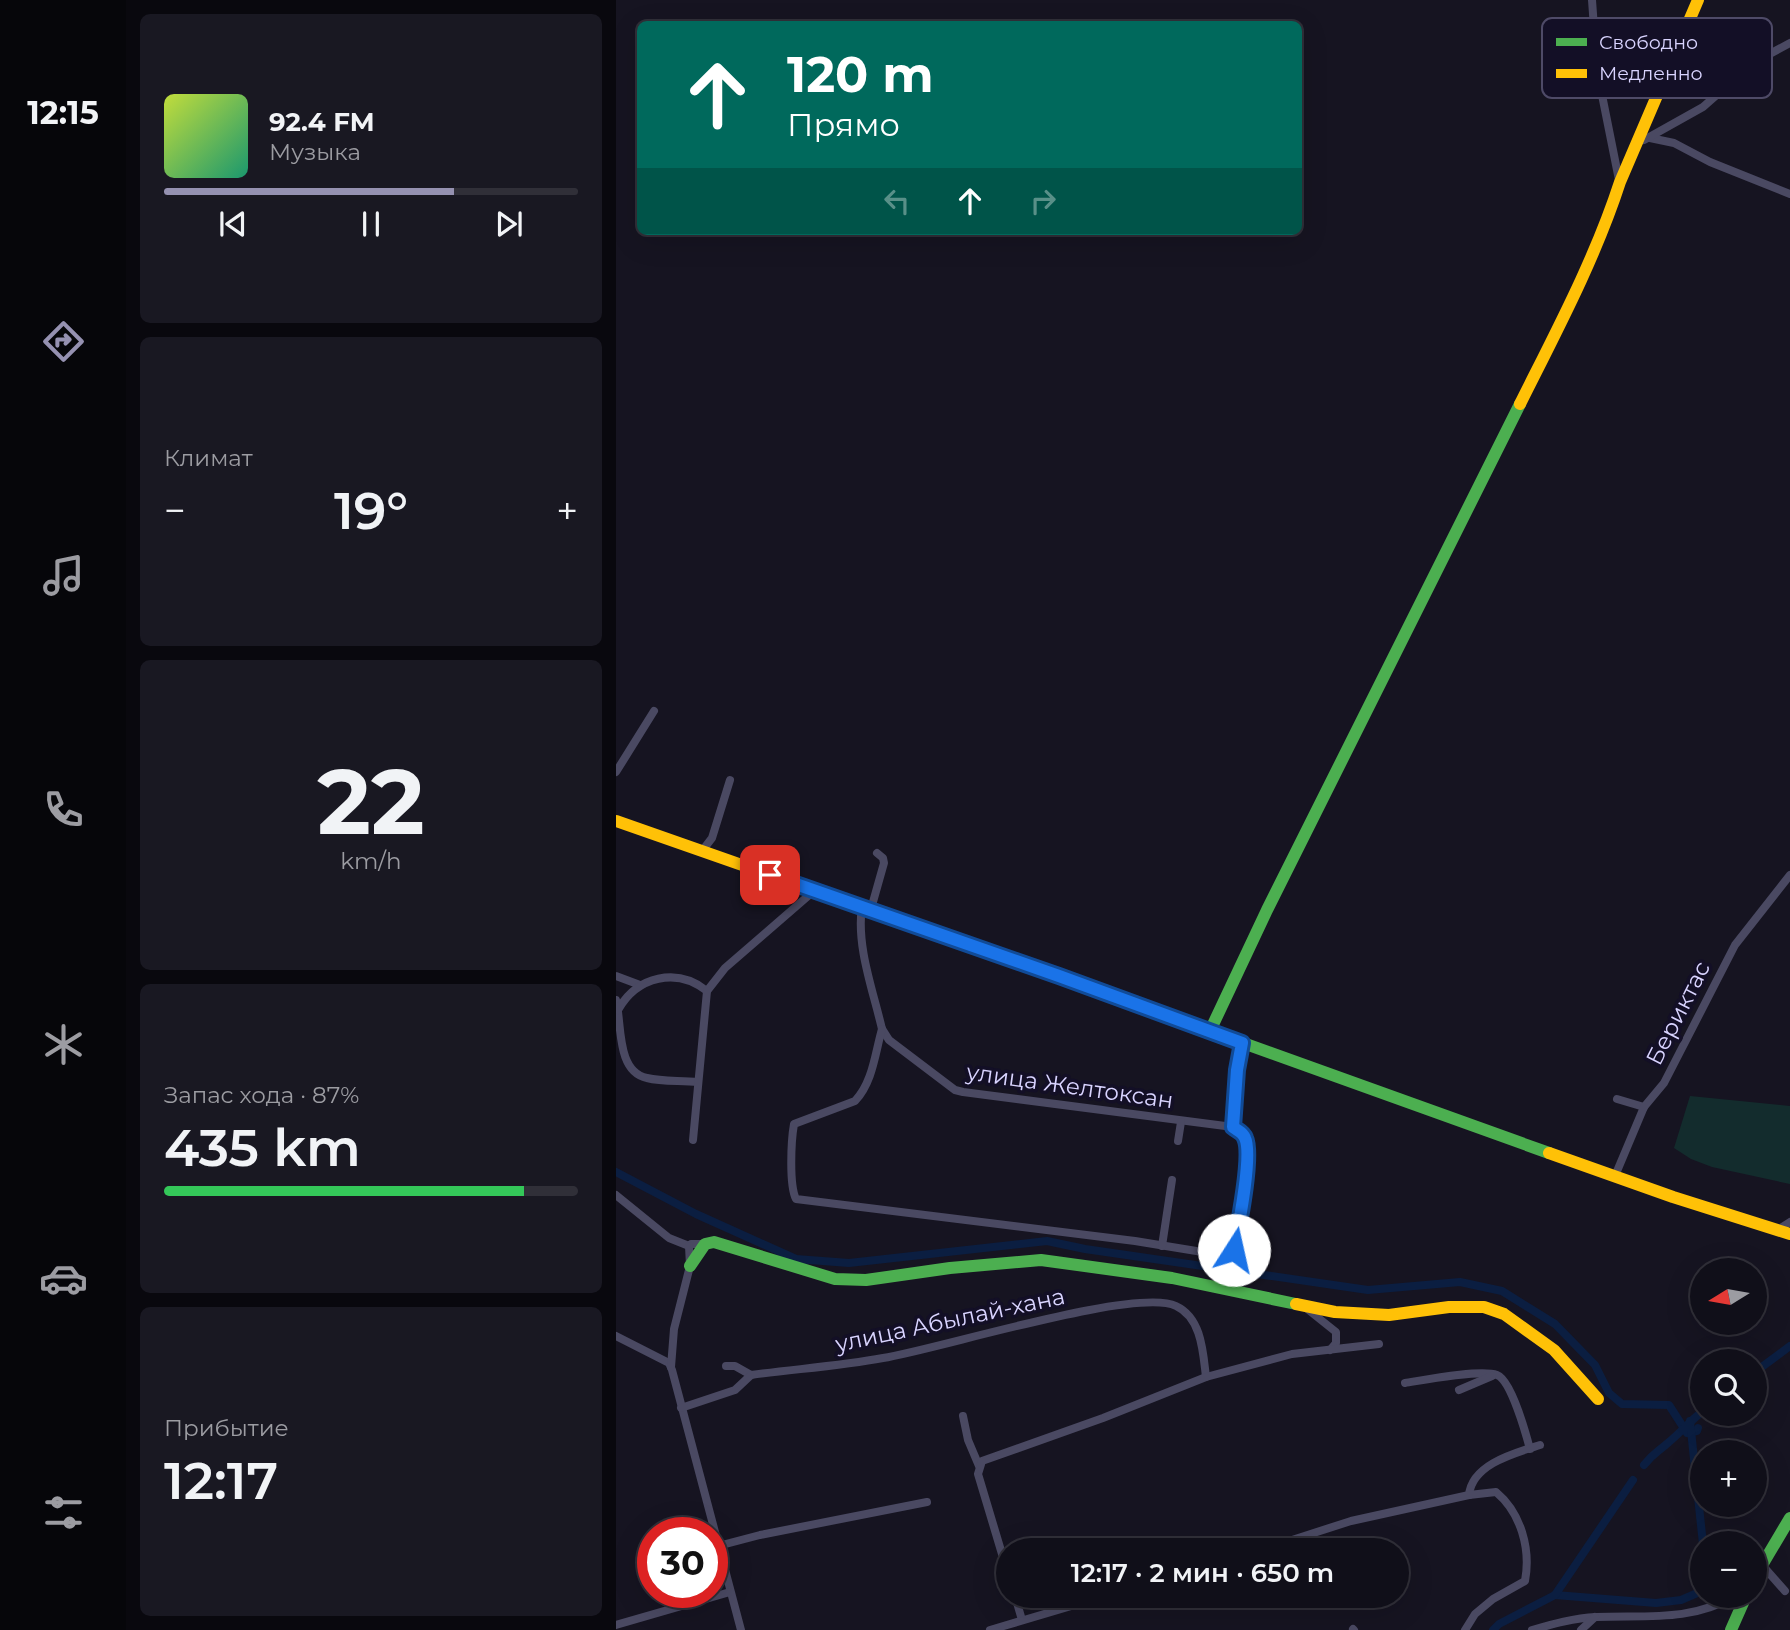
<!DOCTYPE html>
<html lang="ru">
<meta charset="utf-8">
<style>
body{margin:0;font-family:Montserrat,sans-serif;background:#191822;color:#f1f3f6;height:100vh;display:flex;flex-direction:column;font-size:26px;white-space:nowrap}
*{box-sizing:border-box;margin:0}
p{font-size:23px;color:#9c9ca2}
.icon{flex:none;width:38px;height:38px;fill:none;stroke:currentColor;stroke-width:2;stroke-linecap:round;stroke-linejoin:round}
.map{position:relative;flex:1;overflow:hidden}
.details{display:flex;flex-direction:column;gap:14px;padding:14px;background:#09080e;width:490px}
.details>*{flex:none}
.top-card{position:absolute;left:21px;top:21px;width:665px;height:214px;border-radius:10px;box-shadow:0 7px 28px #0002,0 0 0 2px #302f38;background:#00695c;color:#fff;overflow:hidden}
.needle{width:46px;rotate:259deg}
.buttons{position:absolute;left:1074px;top:1258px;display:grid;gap:14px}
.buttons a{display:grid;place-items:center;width:77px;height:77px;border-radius:50%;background:#100f19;box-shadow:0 7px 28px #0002,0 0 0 2px #302f38;font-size:35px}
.speed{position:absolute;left:21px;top:1517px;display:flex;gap:14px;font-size:35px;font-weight:700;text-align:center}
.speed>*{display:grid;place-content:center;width:91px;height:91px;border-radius:50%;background:#100f19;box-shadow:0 7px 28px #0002,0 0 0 2px #302f38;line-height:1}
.speed .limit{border:10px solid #d22;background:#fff;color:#111}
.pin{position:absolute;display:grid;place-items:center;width:60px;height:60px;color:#fff;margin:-30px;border-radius:14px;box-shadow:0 4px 10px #0006}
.me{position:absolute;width:77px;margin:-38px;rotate:10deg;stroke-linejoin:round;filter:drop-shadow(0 0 5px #0008)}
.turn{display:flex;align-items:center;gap:24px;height:147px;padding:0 35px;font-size:32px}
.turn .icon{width:91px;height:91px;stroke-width:2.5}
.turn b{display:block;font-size:49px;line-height:60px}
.lanes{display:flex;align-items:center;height:66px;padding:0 35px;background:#0003;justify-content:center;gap:35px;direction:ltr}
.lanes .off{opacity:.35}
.big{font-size:52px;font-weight:600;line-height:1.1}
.details .widget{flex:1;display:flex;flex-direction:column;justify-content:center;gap:10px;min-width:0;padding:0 24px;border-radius:10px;background:#191822}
.details .dial{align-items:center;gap:0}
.dial b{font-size:91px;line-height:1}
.song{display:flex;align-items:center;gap:21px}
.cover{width:84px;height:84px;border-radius:10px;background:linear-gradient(135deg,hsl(70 70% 55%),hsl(160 70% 35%))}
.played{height:7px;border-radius:4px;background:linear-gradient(90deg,#9591b1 70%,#302f38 70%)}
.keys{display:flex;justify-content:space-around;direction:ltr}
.heat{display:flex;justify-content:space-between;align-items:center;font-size:38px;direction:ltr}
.charge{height:10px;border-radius:5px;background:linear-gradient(90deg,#34c759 87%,#302f38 0)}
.trip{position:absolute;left:380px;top:1538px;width:413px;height:70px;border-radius:35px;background:#100f19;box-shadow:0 7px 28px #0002,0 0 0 2px #302f38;font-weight:600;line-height:70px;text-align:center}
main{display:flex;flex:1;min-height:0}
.dock{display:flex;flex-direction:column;width:126px;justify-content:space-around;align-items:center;background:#06060a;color:#9c9ca2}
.dock .icon{width:49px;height:49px}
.dock .current{color:#9591b1}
.dock b{font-size:32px;color:#f1f3f6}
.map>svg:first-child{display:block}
</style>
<main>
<nav class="dock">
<b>12:15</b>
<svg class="icon current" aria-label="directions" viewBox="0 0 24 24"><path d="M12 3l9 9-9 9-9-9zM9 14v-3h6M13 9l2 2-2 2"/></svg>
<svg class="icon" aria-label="music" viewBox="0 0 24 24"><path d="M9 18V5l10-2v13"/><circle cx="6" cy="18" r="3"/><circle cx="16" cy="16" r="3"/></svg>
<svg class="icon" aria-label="phone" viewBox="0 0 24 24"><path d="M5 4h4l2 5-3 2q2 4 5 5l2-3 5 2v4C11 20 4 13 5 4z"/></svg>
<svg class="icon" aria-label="climate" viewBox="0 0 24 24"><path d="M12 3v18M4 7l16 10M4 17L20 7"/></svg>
<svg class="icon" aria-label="car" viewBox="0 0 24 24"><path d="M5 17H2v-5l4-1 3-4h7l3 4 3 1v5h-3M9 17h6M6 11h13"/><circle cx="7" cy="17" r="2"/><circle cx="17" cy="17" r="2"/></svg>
<svg class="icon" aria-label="filters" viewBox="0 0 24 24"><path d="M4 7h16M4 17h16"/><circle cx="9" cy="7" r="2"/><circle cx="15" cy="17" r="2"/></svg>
</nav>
<section class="details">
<div class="widget">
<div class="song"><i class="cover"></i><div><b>92.4 FM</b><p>Музыка</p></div></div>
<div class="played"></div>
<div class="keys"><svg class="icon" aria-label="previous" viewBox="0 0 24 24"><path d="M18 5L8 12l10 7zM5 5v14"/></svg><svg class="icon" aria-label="pause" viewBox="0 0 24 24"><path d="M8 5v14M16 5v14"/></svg><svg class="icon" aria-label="next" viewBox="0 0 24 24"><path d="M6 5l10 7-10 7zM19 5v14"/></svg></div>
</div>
<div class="widget"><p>Климат</p>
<div class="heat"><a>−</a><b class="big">19°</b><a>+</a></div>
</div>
<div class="widget dial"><b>22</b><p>km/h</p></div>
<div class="widget"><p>Запас хода · 87%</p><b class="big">435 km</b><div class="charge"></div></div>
<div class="widget"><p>Прибытие</p><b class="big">12:17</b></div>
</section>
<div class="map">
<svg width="1174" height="1630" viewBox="0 0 1174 1630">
<rect width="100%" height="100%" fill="#161421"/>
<path fill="#132c2d" d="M1074,1096L1174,1106V1184L1096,1167L1075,1159L1058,1148Z"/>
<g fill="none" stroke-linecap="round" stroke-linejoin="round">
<g stroke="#0b1e41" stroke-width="8">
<path d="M0,1172L80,1214L180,1259L233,1263L431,1241L469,1249L752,1290L844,1282L886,1291L939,1324L979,1365L993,1393L1006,1404L1053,1405L1071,1433L1081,1431L1082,1428"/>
<path d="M1139,1372L1174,1346"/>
<path d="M1074,1421L1087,1544"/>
<path d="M1028,1465C1038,1452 1042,1452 1053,1442C1065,1432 1074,1421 1087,1411"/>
<path d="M939,1595L1040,1603L1065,1600L1086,1591L1087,1585"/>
<path d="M877,1630L883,1624L939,1595L1017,1480"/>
</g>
<g stroke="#4a4962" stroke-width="8">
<path d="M976,0L981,70L1003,180"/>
<path d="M1034,138L1058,143L1094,162L1174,194"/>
<path d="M1021,141L1028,140L1087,107L1137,63L1174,43"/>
<path d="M0,772L38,711"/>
<path d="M86,851L96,838L114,780"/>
<path d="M246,906C240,946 257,990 266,1029L273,1040L339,1090L347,1092L617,1127"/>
<path d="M255,909L268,863L267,858L261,853"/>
<path d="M0,976L24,985"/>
<path d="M0,1000C6,1023 0,1072 31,1078C47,1082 65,1080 82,1082"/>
<path d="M2,1010C21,976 61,967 91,991"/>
<path d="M266,1029C259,1053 257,1082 239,1101L178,1124C175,1141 173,1185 180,1199L519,1241L611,1256C615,1253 617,1252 618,1248C625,1232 634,1160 631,1143C630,1135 623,1131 617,1127"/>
<path d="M1001,1099L1028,1107"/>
<path d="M617,1127L621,1070L626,1043"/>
<path d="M77,1140L91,991L109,968L199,890"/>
<path d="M562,1141L565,1122"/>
<path d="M999,1176L1028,1107L1048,1083L1119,945L1174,875"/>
<path d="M0,1195L53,1238L73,1246L75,1244H89"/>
<path d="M1160,1231L1174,1222"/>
<path d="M546,1246L556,1180"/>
<path d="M690,1308L720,1332V1343L714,1350"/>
<path d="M0,1336L53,1363L56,1370L125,1630"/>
<path d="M110,1366H119L135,1375"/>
<path d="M55,1367L58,1329L74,1266L73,1246"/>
<path d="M789,1383C808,1380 865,1369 881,1375C895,1380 910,1434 914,1449"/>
<path d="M843,1390L876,1376"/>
<path d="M65,1408L119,1390L135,1375C179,1369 224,1366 267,1358C323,1349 520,1287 560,1306C586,1318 587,1353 590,1377"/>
<path d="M347,1416L352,1440L363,1466"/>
<path d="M853,1495C856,1464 899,1453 924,1445"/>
<path d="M102,1546L144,1535L311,1502"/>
<path d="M645,1550L735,1521L853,1495L880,1492C905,1513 915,1549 909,1581L877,1599L859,1614L849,1630"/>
<path d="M1146,1565L1169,1591"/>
<path d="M392,1574L362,1474L366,1461L487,1418L590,1377L676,1354L763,1344"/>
<path d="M399,1596L406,1620"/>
<path d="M0,1625L114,1592"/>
<path d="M737,1629L738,1630"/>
<path d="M374,1630L489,1596"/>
<path d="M916,1630C937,1624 958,1618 980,1617C1030,1615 1074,1622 1119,1596"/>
<path d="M965,1630L979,1617"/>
</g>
<g stroke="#4caf50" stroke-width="12">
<path d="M349,943L933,1153"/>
<path d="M594,1031L651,910L904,404"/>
<path d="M74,1266L89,1244L98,1242L219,1279L250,1280L334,1268L425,1260L556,1278L680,1304"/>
<path d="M1139,1577L1174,1518"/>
<path d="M1115,1630L1130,1596"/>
</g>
<g stroke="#ffc107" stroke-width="12">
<path d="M904,404C940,332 979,259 1004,182L1082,0"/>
<path d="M0,821L349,943"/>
<path d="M933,1153L1057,1197L1174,1234"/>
<path d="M680,1304L719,1312L773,1315L833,1307H868L888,1314L938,1350L982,1399"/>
</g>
</g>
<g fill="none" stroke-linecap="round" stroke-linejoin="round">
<defs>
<path id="route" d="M154,875L443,976L626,1043L621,1070L617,1127C622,1131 627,1132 629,1138C637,1155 622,1229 618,1250"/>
</defs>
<use href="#route" stroke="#114b97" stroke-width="18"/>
<use href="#route" stroke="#1a73e8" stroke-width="12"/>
</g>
<g text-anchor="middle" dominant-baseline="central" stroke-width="7" stroke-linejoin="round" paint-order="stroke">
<g font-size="23" fill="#d9d4ff" stroke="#130f26">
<text transform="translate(1062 1013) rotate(-63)">Бериктас</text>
<text transform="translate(454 1086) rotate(8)">улица Желтоксан</text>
<text transform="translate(334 1320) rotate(-12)">улица Абылай-хана</text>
</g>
</g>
<rect x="926" y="18" width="230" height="80" rx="10" fill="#130f26" stroke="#4e4a67" stroke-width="2"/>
<rect x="940" y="38" width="31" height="8" fill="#4caf50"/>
<rect x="940" y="69" width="31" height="9" fill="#ffc107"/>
<g font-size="19" fill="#d9d4ff">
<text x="983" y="49">Свободно</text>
<text x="983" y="80">Медленно</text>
</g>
</svg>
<div class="buttons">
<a><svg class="needle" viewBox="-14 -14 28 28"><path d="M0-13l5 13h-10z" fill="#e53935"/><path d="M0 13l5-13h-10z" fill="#9c9ca2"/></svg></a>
<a><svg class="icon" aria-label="search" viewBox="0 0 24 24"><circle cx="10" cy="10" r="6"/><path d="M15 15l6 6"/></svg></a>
<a>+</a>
<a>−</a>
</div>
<div class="speed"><div class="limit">30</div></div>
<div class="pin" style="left:154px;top:875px;background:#d93025"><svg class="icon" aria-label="arrive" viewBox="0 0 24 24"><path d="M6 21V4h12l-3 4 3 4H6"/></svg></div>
<svg class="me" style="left:618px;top:1250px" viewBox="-20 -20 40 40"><circle r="19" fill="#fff"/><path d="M0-13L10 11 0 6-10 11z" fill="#1a73e8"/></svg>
<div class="trip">12:17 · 2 мин · 650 m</div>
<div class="top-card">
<div class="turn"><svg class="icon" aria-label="ahead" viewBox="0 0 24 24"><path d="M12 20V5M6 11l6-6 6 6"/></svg><div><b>120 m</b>Прямо</div></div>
<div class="lanes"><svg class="icon off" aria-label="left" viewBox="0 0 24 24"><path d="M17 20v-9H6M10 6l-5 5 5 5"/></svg><svg class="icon" aria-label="ahead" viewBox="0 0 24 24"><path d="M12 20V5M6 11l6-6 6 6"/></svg><svg class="icon off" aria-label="right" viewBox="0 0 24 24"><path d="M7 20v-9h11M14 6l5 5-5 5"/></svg></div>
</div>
</div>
</main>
